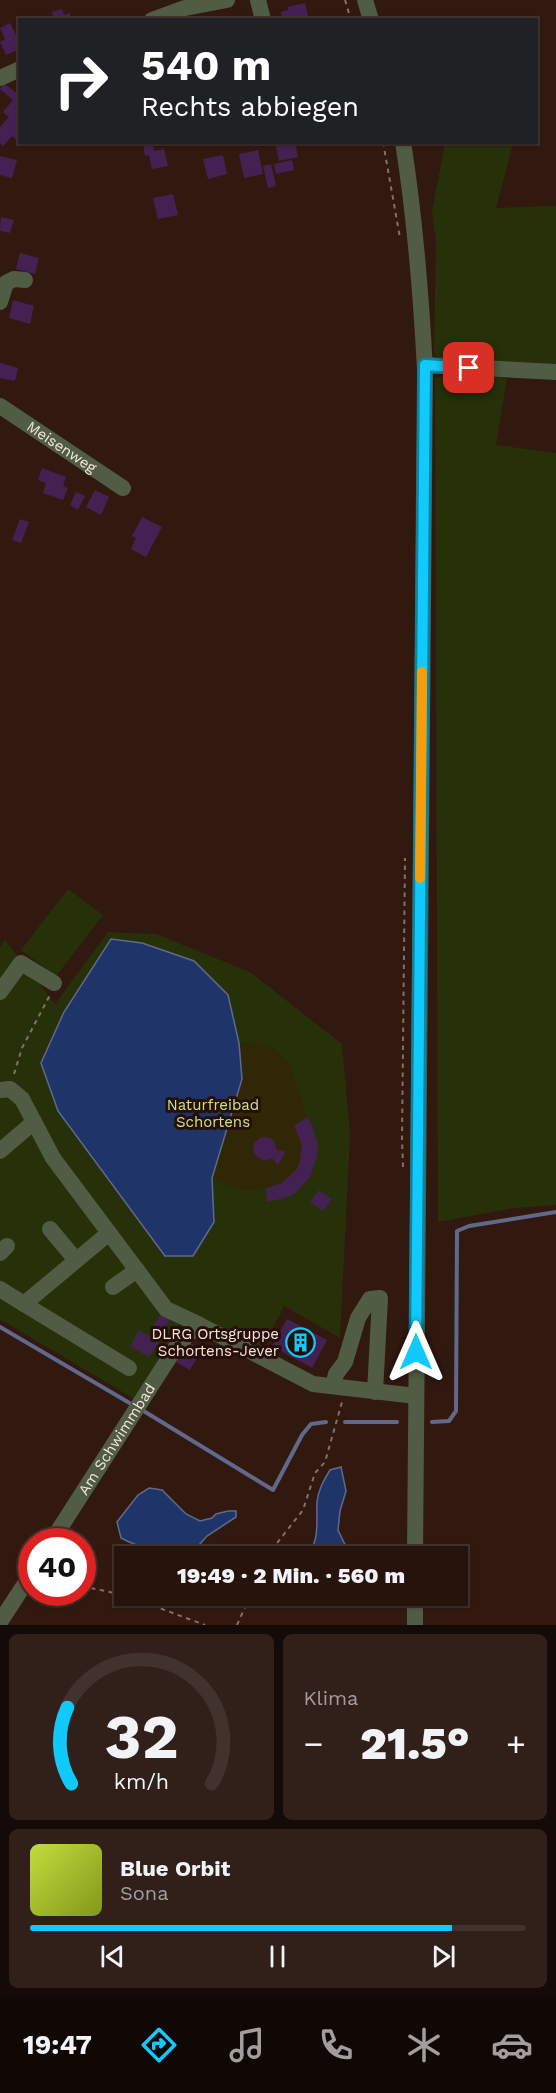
<!DOCTYPE html>
<html lang="de">
<meta charset="utf-8">
<style>
body{margin:0;font-family:"Work Sans",sans-serif;background:#31201a;color:#f1f3f6;height:100vh;display:flex;flex-direction:column;font-size:22px;white-space:nowrap}
*{box-sizing:border-box;margin:0}
p{font-size:20px;color:#a39e9d}
.icon{flex:none;width:33px;height:33px;fill:none;stroke:currentColor;stroke-width:2;stroke-linecap:round;stroke-linejoin:round}
.map{position:relative;height:1625px;overflow:hidden}
.sheet{display:flex;flex-direction:column;gap:9px;padding:9px;background:#140a07;flex:1}
.sheet>*{flex:none}
.hud{position:absolute;left:18px;top:18px;width:520px;height:126px;border-radius:0px;box-shadow:0 2px 4px #0004,0 0 0 2px #42322d;background:#202124;color:#fff;overflow:hidden}
.speed{position:absolute;left:18px;top:1528px;display:flex;gap:12px;font-size:30px;font-weight:700;text-align:center}
.speed>*{display:grid;place-content:center;width:78px;height:78px;border-radius:50%;background:#25130c;box-shadow:0 2px 4px #0004,0 0 0 2px #42322d;line-height:1}
.speed .limit{border:9px solid #d22;background:#fff;color:#111}
.pin{position:absolute;display:grid;place-items:center;width:51px;height:51px;color:#fff;margin:-26px;border-radius:12px;box-shadow:0 3px 9px #0006}
.me{position:absolute;width:66px;margin:-33px;rotate:0deg;stroke-linejoin:round;filter:drop-shadow(0 0 4px #0008)}
.turn{display:flex;align-items:center;gap:21px;height:126px;padding:0 24px;font-size:27px}
.turn .icon{width:78px;height:78px;stroke-width:2.5}
.turn b{display:block;font-size:42px;line-height:51px}
.big{font-size:45px;font-weight:800;line-height:1.1}
.sheet .widget{flex:1;display:flex;flex-direction:column;justify-content:center;gap:9px;min-width:0;padding:0 21px;border-radius:9px;background:#31201a}
.sheet .dial{align-items:center;gap:0}
.dial svg{height:156px;overflow:visible;fill:none;stroke:#42322d;stroke-width:7;stroke-linecap:round;text-anchor:middle}
.dial text{fill:#f1f3f6;stroke:none}
.song{display:flex;align-items:center;gap:18px}
.cover{width:72px;height:72px;border-radius:9px;background:linear-gradient(135deg,hsl(70 70% 55%),hsl(70 70% 35%))}
.played{height:6px;border-radius:3px;background:linear-gradient(90deg,#11cafb 85%,#42322d 85%)}
.keys{display:flex;justify-content:space-around;direction:ltr}
.heat{display:flex;justify-content:space-between;align-items:center;font-size:33px;direction:ltr}
.sheet .tiles{flex:1;display:grid;gap:9px;grid-template-columns:1fr 1fr}
.widget:last-child{grid-column:span 2}
.trip{position:absolute;left:114px;top:1546px;width:354px;height:60px;border-radius:0px;background:#25130c;box-shadow:0 2px 4px #0004,0 0 0 2px #42322d;font-weight:800;line-height:60px;text-align:center}
.menu{display:flex;height:96px;justify-content:space-around;align-items:center;background:#0f0805;color:#a39e9d}
.menu .icon{width:42px;height:42px}
.menu .active{color:#11cafb}
.menu b{font-size:27px;color:#f1f3f6}
.map>svg:first-child{display:block}
</style>
<div class="map">
<svg width="556" height="1625" viewBox="0 0 556 1625">
<rect width="100%" height="100%" fill="#311910"/>
<g fill="#26310a">
<path d="M445,143H513L496,208L556,206V365L444,361L434,355L436,242L432,212Z"/>
<path d="M454,373L507,378L496,445L556,453V1205L514,1208L438,1222L435,378Z"/>
<path d="M68,889L103,915L56,976L21,950Z"/>
<path d="M108,932L156,934L250,972L342,1044L350,1135L340,1338L284,1306L262,1348L187,1312L136,1400L0,1319V947L5,940L55,1004Z"/>
</g>
<path fill="#2f2705" d="M239,1043L268,1044L289,1062L307,1117L294,1126C311,1156 297,1184 263,1188C257,1189 249,1191 244,1190C233,1188 222,1182 212,1178L242,1080Z"/>
<g fill="#1f3468" stroke="#60698c" stroke-width="1.5">
<path d="M111,939L142,943L194,961L228,995L239,1043L242,1079L212,1178L214,1222L193,1256H165L58,1111L41,1063L64,1012Z"/>
<path d="M341,1467L346,1491L340,1511L338,1530L351,1557H304C321,1545 316,1520 317,1502C318,1490 324,1480 330,1470Z"/>
<path d="M149,1488L162,1490L186,1514L200,1521L212,1518L216,1514L228,1511H236V1517L207,1536L199,1545L201,1557H169L158,1550L146,1549L127,1541L121,1538L117,1522L138,1495Z"/>
</g>
<g fill="none" stroke-linecap="round" stroke-linejoin="round">
<g stroke="#60698c" stroke-width="4">
<path d="M0,1327L133,1405"/>
<path d="M142,1410L273,1490L302,1435L311,1424L326,1422"/>
<path d="M345,1422H397"/>
<path d="M432,1422L449,1421L456,1411L457,1231L469,1226L556,1212"/>
</g>
</g>
<g fill="#442153">
<path d="M305,3L309,20H282L281,12L288,10V7Z"/>
<path d="M62,9L64,15L70,13L71,20H54L52,12Z"/>
<path d="M10,23L20,43V49L6,55L0,42L5,39L0,28Z"/>
<path d="M4,83L20,96V137L17,140L12,136L3,146L0,143V127L9,117L3,112L13,100L0,89Z"/>
<path d="M275,142H295L298,157L279,161Z"/>
<path d="M152,143L154,151L164,149L168,166L152,169L149,155L145,156L143,144Z"/>
<path d="M258,150L263,174L244,178L239,154Z"/>
<path d="M223,155L227,174L208,179L203,159Z"/>
<path d="M0,156L17,160L12,178L0,175Z"/>
<path d="M292,160L294,170L276,174L274,164Z"/>
<path d="M271,164L276,186L268,188L263,166Z"/>
<path d="M173,194L178,215L158,219L153,198Z"/>
<path d="M1,217L14,220L10,233L0,231Z"/>
<path d="M20,253L39,258L35,274L16,269Z"/>
<path d="M13,300L34,306L30,324L9,318Z"/>
<path d="M0,363L18,368L15,381L0,378Z"/>
<path d="M42,468L66,477L63,486L68,488L63,500L43,493L46,483L38,480Z"/>
<path d="M95,490L109,497L101,515L86,507Z"/>
<path d="M76,492L85,496L78,510L70,505Z"/>
<path d="M142,517L162,527L146,557L131,549L136,538L132,536Z"/>
<path d="M20,519L29,522L21,543L12,540Z"/>
<path d="M307,1117L313,1127L318,1145L317,1157L310,1177L295,1193L288,1197L267,1202L266,1188L282,1183L297,1169L300,1160L302,1145L294,1126Z"/>
<path d="M261,1137L270,1138L274,1141L277,1150L286,1151L278,1165L272,1158L264,1161L256,1156L253,1152L254,1143Z"/>
<path d="M319,1190L332,1199L323,1211L310,1202Z"/>
<path d="M161,1314L170,1319L163,1331L154,1325Z"/>
<path d="M287,1319L327,1340L312,1368L272,1346Z"/>
<path d="M139,1330L159,1342L149,1357L130,1346Z"/>
<path d="M188,1342L202,1349L190,1370L176,1362Z"/>
</g>
<g fill="none" stroke-linecap="round" stroke-linejoin="round">
<g stroke="#857068" stroke-width="2" stroke-dasharray="4.5 4.5" stroke-linecap="butt">
<path d="M345,0L351,20"/>
<path d="M383,142L400,238"/>
<path d="M14,1074L22,1048L50,995"/>
<path d="M403,1167L402,1139L405,858"/>
<path d="M266,1557L303,1510L315,1473L325,1462L342,1402"/>
<path d="M82,1589L91,1588L124,1595"/>
<path d="M127,1596L205,1625"/>
<path d="M34,1598L48,1593"/>
<path d="M237,1625L250,1596"/>
</g>
<g stroke="#505c43" stroke-width="16">
<path d="M258,0L263,20"/>
<path d="M365,0L371,20"/>
<path d="M152,20L185,8L227,0"/>
<path d="M0,78L20,69"/>
<path d="M403,142C415,218 421,293 425,370L415,1557"/>
<path d="M0,302L6,283L14,279L25,280"/>
<path d="M425,365L556,372"/>
<path id="s1" d="M0,406L123,488"/>
<path d="M0,992L21,963L54,983"/>
<path d="M0,1090L10,1089L22,1099L53,1158L166,1309L198,1324"/>
<path d="M0,1151L34,1122"/>
<path d="M50,1229L76,1260"/>
<path d="M0,1253L7,1246"/>
<path d="M113,1287L137,1270"/>
<path d="M0,1289L24,1304L109,1233"/>
<path d="M24,1304L129,1368"/>
<path d="M333,1386L336,1374L345,1362L358,1318L370,1299L380,1298L375,1392"/>
<path id="s2" d="M51,1542L176,1347L198,1324L313,1384L416,1396"/>
<path d="M0,1622L32,1573"/>
<path d="M415,1625V1596"/>
</g>
</g>
<g fill="none" stroke-linecap="round" stroke-linejoin="round">
<defs>
<path id="route" d="M416,1352L425,365L469,368"/>
</defs>
<use href="#route" stroke="#0b83a3" stroke-width="15"/>
<use href="#route" stroke="#11cafb" stroke-width="10"/>
<path stroke="#f59e0b" stroke-width="10" d="M420,878L422,672"/>
</g>
<defs>
<symbol id="building-ring" viewBox="-11 -11 22 22"><circle r="9.5" fill="#260f07" stroke="#11cafb" stroke-width="1.5"/><path d="M-4-6H4V6H1V3H-1V6H-4ZM-2.5-4.3h1.7v1.8h-1.7ZM.8-4.3h1.7v1.8H.8ZM-2.5-1h1.7V.8h-1.7ZM.8-1h1.7V.8H.8Z" fill="#11cafb"/></symbol>
</defs>
<g fill-rule="evenodd">
<use href="#building-ring" x="284" y="1326" width="33" height="33"/>
</g>
<g text-anchor="middle" dominant-baseline="central" stroke-width="6" stroke-linejoin="round" paint-order="stroke">
<g font-size="15" fill="#f6e5df" stroke="#260f07">
<text stroke="none"><textPath href="#s1" startOffset="74">Meisenweg</textPath></text>
<text stroke="none"><textPath href="#s2" startOffset="122">Am Schwimmbad</textPath></text>
</g>
<g font-size="15" fill="#c5e486" stroke="#260f07">
<text x="213" y="1105">Naturfreibad<tspan x="213" dy="17">Schortens</tspan></text>
</g>
<g font-size="15" fill="#f6e5df" stroke="#260f07" text-anchor="end">
<text x="279" y="1334">DLRG Ortsgruppe<tspan x="279" dy="17">Schortens-Jever</tspan></text>
</g>
</g>
</svg>
<div class="speed"><div class="limit">40</div></div>
<div class="pin" style="left:469px;top:368px;background:#d93025"><svg class="icon" aria-label="arrive" viewBox="0 0 24 24"><path d="M6 21V4h12l-3 4 3 4H6"/></svg></div>
<svg class="me" style="left:416px;top:1352px" viewBox="-20 -20 40 40"><path d="M0-17L14 15 0 8-14 15z" fill="#11cafb" stroke="#fff" stroke-width="4"/></svg>
<div class="trip">19:49 · 2 Min. · 560 m</div>
<div class="hud">
<div class="turn"><svg class="icon" aria-label="right" viewBox="0 0 24 24"><path d="M7 20v-9h11M14 6l5 5-5 5"/></svg><div><b>540 m</b>Rechts abbiegen</div></div>
</div>
</div>
<section class="sheet">
<div class="tiles">
<div class="widget dial"><svg viewBox="0 0 100 80">
<path d="M14 69A42 42 0 1 1 86 69"/>
<path d="M14 69A42 42 0 0 1 12 30" stroke="#11cafb"/>
<text x="50" y="56" font-size="32" font-weight="700">32</text>
<text x="50" y="72" font-size="11">km/h</text>
</svg></div>
<div class="widget"><p>Klima</p>
<div class="heat"><a>−</a><b class="big">21.5°</b><a>+</a></div>
</div>
<div class="widget">
<div class="song"><i class="cover"></i><div><b>Blue Orbit</b><p>Sona</p></div></div>
<div class="played"></div>
<div class="keys"><svg class="icon" aria-label="previous" viewBox="0 0 24 24"><path d="M18 5L8 12l10 7zM5 5v14"/></svg><svg class="icon" aria-label="pause" viewBox="0 0 24 24"><path d="M8 5v14M16 5v14"/></svg><svg class="icon" aria-label="next" viewBox="0 0 24 24"><path d="M6 5l10 7-10 7zM19 5v14"/></svg></div>
</div>
</div>
</section>
<nav class="menu">
<b>19:47</b>
<svg class="icon active" aria-label="directions" viewBox="0 0 24 24"><path d="M12 3l9 9-9 9-9-9zM9 14v-3h6M13 9l2 2-2 2"/></svg>
<svg class="icon" aria-label="music" viewBox="0 0 24 24"><path d="M9 18V5l10-2v13"/><circle cx="6" cy="18" r="3"/><circle cx="16" cy="16" r="3"/></svg>
<svg class="icon" aria-label="phone" viewBox="0 0 24 24"><path d="M5 4h4l2 5-3 2q2 4 5 5l2-3 5 2v4C11 20 4 13 5 4z"/></svg>
<svg class="icon" aria-label="climate" viewBox="0 0 24 24"><path d="M12 3v18M4 7l16 10M4 17L20 7"/></svg>
<svg class="icon" aria-label="car" viewBox="0 0 24 24"><path d="M5 17H2v-5l4-1 3-4h7l3 4 3 1v5h-3M9 17h6M6 11h13"/><circle cx="7" cy="17" r="2"/><circle cx="17" cy="17" r="2"/></svg>
</nav>
